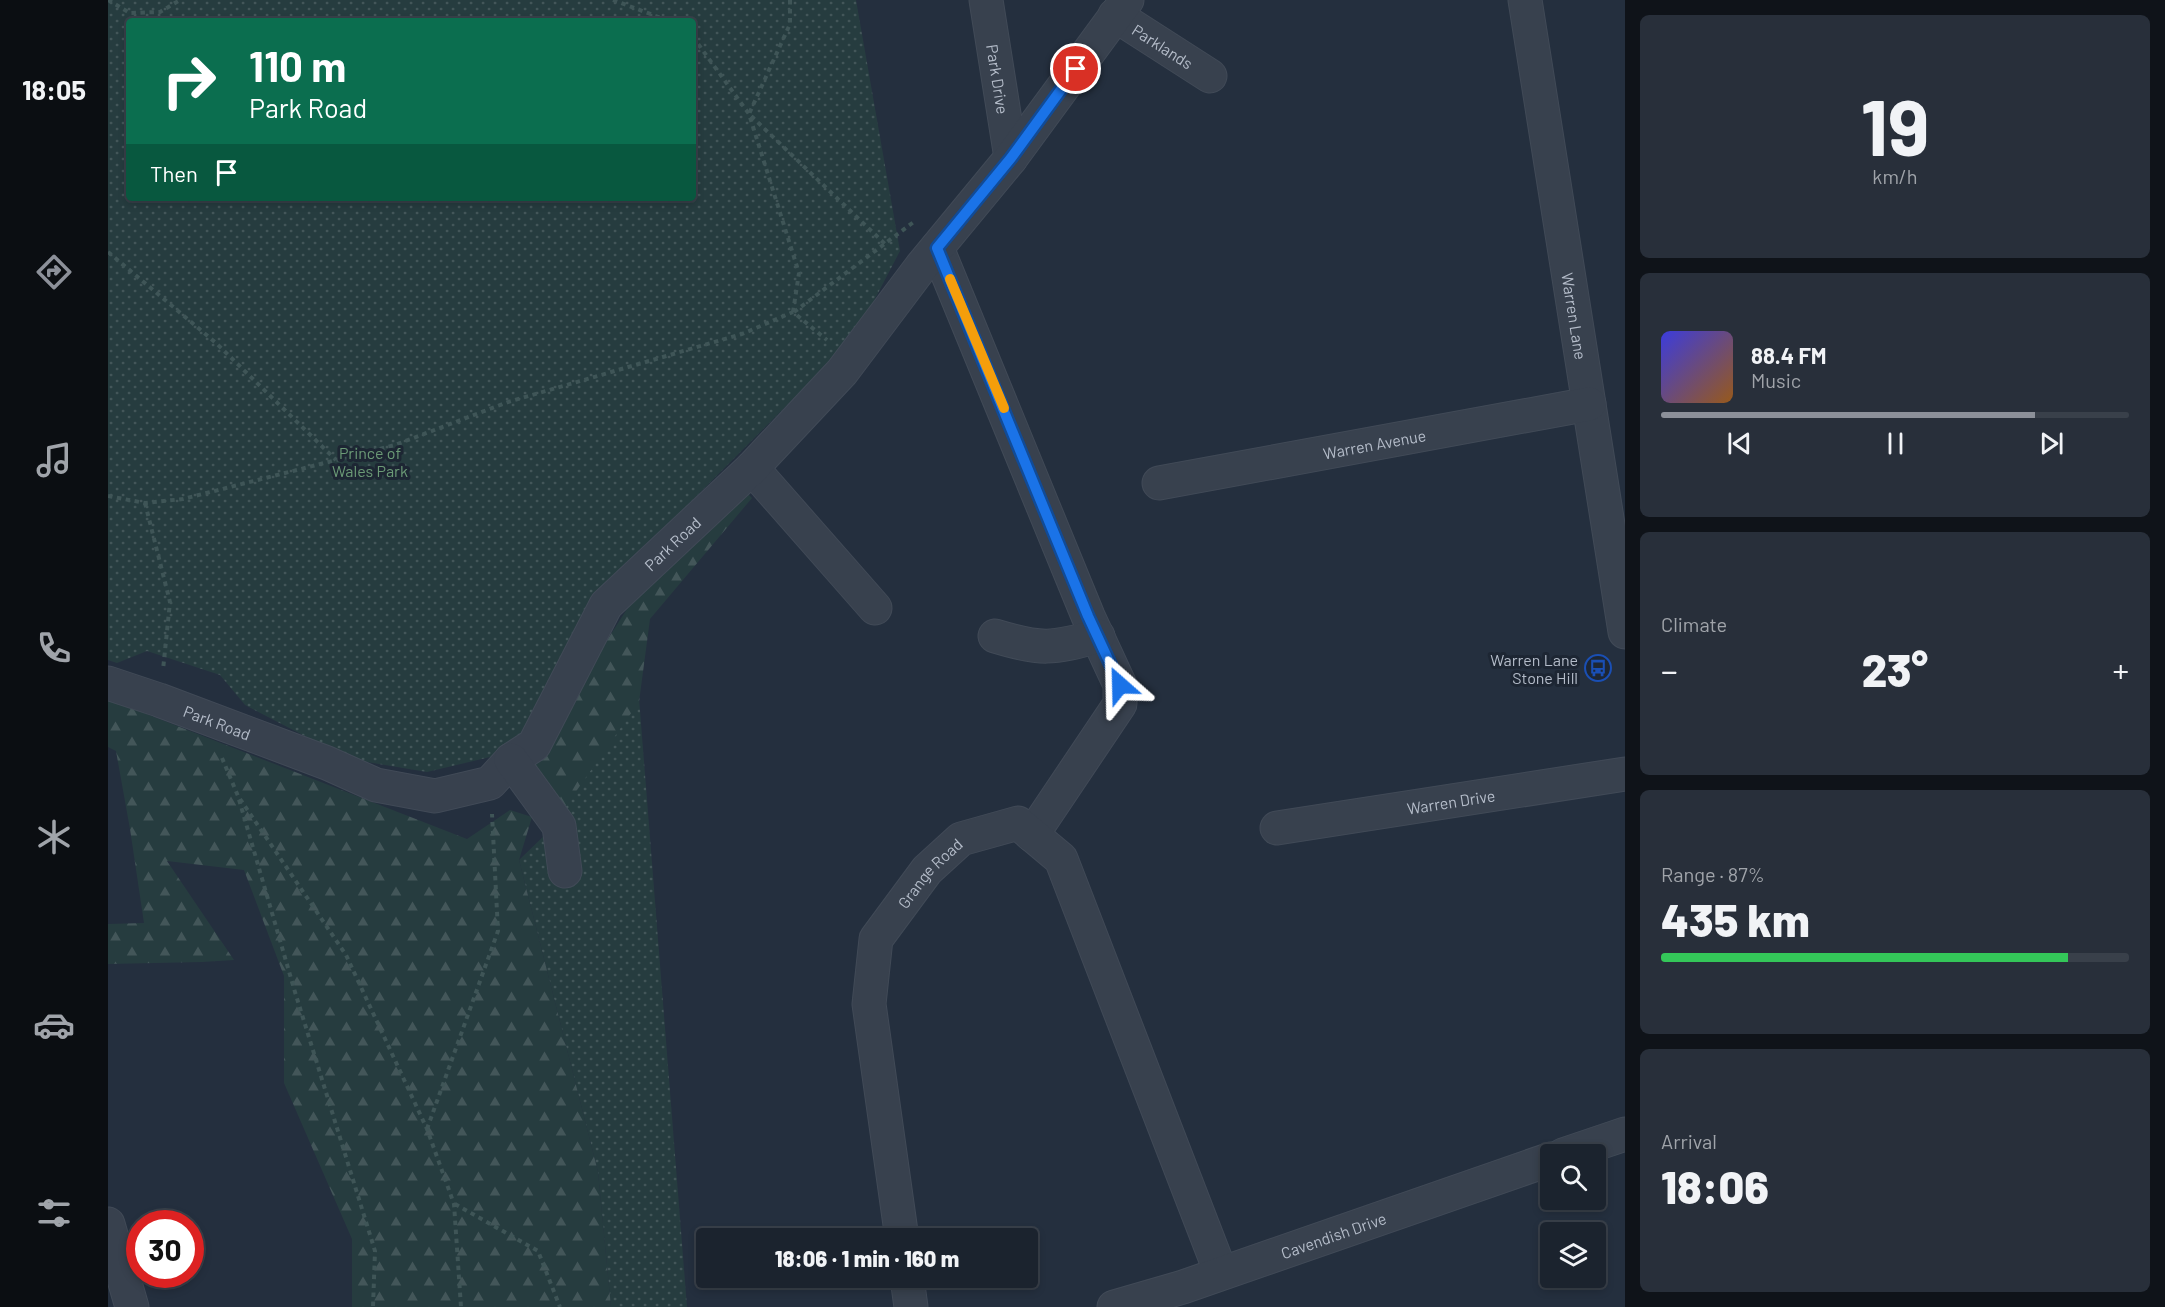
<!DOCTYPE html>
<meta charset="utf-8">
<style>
body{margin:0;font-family:Barlow,sans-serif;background:#282f3a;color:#f1f3f6;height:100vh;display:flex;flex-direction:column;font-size:22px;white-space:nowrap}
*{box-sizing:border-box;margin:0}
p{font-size:20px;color:#a0a4aa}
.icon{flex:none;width:33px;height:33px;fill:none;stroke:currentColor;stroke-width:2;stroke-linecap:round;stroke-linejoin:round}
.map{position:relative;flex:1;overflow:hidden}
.sheet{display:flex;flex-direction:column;gap:15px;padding:15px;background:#0f1319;width:540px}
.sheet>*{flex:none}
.guide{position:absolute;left:18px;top:18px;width:570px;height:183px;border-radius:6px;box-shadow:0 3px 9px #0003,0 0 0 2px #39404a;background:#0b6e4f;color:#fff;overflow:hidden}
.fabs{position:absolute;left:1432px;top:1144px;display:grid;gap:12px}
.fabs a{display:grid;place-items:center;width:66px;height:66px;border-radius:6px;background:#1b232e;box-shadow:0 3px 9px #0003,0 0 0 2px #39404a;font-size:30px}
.speed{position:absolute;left:18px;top:1210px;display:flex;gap:12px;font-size:30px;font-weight:700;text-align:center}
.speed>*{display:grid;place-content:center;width:78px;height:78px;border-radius:50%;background:#1b232e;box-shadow:0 3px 9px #0003,0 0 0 2px #39404a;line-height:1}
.speed .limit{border:9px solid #d22;background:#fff;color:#111}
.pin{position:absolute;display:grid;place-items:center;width:51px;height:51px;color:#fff;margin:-26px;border:3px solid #fff;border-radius:50%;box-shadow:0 2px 6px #0007}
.me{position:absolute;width:66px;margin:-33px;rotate:335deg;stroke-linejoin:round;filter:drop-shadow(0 0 4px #0008)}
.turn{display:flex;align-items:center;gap:21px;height:126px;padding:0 24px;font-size:27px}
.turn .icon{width:78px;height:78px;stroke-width:2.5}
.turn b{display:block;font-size:42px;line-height:51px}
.then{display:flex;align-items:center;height:57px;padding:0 24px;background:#0003;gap:12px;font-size:22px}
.big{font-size:45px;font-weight:800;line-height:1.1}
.sheet .card{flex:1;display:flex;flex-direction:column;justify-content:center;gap:9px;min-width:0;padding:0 21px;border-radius:9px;background:#282f3a}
.sheet .dial{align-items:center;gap:0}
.dial b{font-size:78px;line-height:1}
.song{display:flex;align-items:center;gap:18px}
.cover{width:72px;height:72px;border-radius:9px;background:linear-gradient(135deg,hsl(240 70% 55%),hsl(30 70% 35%))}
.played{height:6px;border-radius:3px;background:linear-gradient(90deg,#8c9099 80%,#39404a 80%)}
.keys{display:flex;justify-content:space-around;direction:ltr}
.heat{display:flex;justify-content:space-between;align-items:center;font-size:33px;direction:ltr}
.charge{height:9px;border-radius:4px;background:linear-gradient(90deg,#34c759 87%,#39404a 0)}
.trip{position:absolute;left:588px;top:1228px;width:342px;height:60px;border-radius:6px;background:#1b232e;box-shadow:0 3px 9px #0003,0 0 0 2px #39404a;font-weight:800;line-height:60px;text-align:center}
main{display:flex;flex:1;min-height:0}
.menu{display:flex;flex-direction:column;width:108px;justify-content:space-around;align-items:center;background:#0b0e12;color:#a0a4aa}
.menu .icon{width:42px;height:42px}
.menu .active{color:#8c9099}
.menu b{font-size:27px;color:#f1f3f6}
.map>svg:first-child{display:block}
</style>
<main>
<nav class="menu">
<b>18:05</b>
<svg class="icon active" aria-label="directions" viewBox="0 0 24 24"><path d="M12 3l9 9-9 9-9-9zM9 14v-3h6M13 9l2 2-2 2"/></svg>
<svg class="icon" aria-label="music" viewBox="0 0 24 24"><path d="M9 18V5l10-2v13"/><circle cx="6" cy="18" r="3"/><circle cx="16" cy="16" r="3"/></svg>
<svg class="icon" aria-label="phone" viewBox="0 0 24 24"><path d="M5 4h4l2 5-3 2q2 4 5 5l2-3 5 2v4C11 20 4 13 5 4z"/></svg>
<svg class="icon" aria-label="climate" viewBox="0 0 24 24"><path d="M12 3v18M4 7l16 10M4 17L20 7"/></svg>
<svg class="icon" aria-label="car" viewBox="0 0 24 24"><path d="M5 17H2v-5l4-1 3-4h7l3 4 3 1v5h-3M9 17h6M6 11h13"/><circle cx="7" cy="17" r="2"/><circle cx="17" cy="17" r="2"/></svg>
<svg class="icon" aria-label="filters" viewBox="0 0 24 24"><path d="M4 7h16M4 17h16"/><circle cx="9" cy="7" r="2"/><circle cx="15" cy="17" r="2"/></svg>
</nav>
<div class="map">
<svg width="1517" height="1307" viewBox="0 0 1517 1307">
<defs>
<pattern id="grass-dots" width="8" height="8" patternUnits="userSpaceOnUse" patternTransform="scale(1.5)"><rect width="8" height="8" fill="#263c3f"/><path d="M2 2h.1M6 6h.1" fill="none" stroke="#435659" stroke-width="1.8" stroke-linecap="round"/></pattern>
<pattern id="forest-firs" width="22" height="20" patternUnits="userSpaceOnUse" patternTransform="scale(1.5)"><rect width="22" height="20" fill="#263c3f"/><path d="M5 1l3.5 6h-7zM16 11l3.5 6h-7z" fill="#435659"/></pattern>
</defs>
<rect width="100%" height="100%" fill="#242f3e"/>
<g fill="url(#grass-dots)" fill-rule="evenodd">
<path d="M0,0H748L792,251L747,337L487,598L412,750L319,772L241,759L137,705L112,675L39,651L9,663L0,660ZM21,21H585V198H21Z"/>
<path d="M531,698L579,1307H503L490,1172L411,860L439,833Z"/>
</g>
<g fill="url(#forest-firs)">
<path d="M635,489L644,498L542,619L531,702L450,817L422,773L482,667L533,587Z"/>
<path d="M0,699L359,839L402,810L424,817L411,860L490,1172L503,1307H244V1239L176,1083V976L136,870L59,861L126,960L94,962L0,964V924L36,923L22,829L8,751L0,747Z"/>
</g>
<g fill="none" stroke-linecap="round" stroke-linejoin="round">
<defs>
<g id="minor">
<path id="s1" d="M878,0L903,158"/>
<path id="s2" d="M1417,0L1517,632"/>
<path id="s3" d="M1007,15L1102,76"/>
<path d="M829,248L980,616L1012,685V704L924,835"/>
<path d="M644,468L767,608"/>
<path id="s4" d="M1051,483L1481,404"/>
<path d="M887,636C933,650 944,649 990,636"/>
<path id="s5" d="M0,683L51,700L219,763L268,785L327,796L382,783L403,760L426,745L498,605L644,468L734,372L813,267L903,158L1019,0"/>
<path d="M403,760L451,826L457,871"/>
<path id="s6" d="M1169,828L1517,774"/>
<path d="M1455,1155L1517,1134"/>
<path d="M0,1224L24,1307"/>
<path id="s7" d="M794,1239L761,1004L768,939L819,870L853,839L910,823L953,859L1113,1273"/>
<path d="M799,1278L803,1307"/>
<path id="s8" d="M1006,1307L1075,1287L1443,1159"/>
</g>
</defs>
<use href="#minor" stroke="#414a57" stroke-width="35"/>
<g stroke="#3f5557" stroke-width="4" stroke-dasharray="4.5 4.5" stroke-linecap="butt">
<path d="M0,0L22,13L52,12L72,0"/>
<path d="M505,0L561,21"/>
<path d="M682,0V24L641,114L777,244"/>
<path d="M585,37L641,114L691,273L685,312"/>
<path d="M0,252L108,343L228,460"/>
<path d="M686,312L807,221"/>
<path d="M0,496L37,503L75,499L287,445L400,402L634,334L685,312L719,340"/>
<path d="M37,503L62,602L55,670"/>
<path d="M114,758L130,796L187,992L267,1251L265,1307"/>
<path d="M132,799L238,955L319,1129L346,1204L353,1307"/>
<path d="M319,1129L390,931L384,814"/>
<path d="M347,1204L430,1251L452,1307"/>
</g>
<use href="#minor" stroke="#38414e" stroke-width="33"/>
</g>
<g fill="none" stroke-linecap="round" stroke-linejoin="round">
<defs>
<path id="route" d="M968,69L903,158L829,248L980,616L1012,685"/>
</defs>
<use href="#route" stroke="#114b97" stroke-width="15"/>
<use href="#route" stroke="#1a73e8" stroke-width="10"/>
<path stroke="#f59e0b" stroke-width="10" d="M842,279L896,408"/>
</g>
<defs>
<symbol id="bus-ring" viewBox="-11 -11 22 22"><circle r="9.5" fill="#1d2633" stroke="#1a4fb4" stroke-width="1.5"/><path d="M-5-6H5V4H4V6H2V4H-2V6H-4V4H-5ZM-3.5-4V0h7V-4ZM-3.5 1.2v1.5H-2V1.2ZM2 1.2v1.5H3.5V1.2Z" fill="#1a4fb4"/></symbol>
</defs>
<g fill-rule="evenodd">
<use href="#bus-ring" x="1475" y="653" width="30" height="30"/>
</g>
<g text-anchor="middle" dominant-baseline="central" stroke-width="6" stroke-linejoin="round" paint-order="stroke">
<g font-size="16" fill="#b4bcc9" stroke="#1d2633">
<text stroke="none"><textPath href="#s3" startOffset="57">Parklands</textPath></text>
<text stroke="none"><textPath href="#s1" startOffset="80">Park Drive</textPath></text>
<text stroke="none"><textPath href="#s2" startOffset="320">Warren Lane</textPath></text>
<text stroke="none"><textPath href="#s4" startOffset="219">Warren Avenue</textPath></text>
<text stroke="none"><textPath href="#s5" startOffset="710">Park Road</textPath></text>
<text stroke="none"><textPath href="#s5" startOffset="116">Park Road</textPath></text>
<text stroke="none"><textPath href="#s6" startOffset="176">Warren Drive</textPath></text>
<text stroke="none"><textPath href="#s7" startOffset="388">Grange Road</textPath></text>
<text stroke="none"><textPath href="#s8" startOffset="231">Cavendish Drive</textPath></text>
</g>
<g font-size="16" fill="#6b9a76" stroke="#1d2633">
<text x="262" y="452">Prince of<tspan x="262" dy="18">Wales Park</tspan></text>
</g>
<g font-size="16" fill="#b4bcc9" stroke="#1d2633" text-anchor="end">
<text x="1470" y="659">Warren Lane<tspan x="1470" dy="18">Stone Hill</tspan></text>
</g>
</g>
</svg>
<div class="fabs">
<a><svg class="icon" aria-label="search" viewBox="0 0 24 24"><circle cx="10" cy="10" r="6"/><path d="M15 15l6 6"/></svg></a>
<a><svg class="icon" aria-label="layers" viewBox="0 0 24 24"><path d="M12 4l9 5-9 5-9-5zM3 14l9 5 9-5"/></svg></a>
</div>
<div class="speed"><div class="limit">30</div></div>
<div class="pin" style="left:968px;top:69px;background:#d93025"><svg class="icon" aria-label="arrive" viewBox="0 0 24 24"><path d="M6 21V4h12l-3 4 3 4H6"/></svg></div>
<svg class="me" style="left:1012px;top:685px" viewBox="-20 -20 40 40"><path d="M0-17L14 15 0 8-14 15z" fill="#1a73e8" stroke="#fff" stroke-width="4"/></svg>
<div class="trip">18:06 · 1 min · 160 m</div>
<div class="guide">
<div class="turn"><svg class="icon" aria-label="right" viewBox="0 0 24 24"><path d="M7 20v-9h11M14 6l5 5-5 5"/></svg><div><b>110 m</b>Park Road</div></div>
<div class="then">Then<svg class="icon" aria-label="arrive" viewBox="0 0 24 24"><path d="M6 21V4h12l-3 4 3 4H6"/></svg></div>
</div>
</div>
<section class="sheet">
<div class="card dial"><b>19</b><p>km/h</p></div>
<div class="card">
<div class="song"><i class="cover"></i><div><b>88.4 FM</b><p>Music</p></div></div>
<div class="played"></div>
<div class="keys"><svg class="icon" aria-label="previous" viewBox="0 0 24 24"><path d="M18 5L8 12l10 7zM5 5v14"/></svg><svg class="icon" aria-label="pause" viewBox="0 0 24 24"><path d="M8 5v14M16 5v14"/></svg><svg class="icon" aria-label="next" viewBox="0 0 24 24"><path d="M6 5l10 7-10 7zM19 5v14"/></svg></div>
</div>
<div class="card"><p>Climate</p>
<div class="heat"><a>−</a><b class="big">23°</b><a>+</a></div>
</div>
<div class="card"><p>Range · 87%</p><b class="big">435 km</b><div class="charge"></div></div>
<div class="card"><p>Arrival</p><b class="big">18:06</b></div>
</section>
</main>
